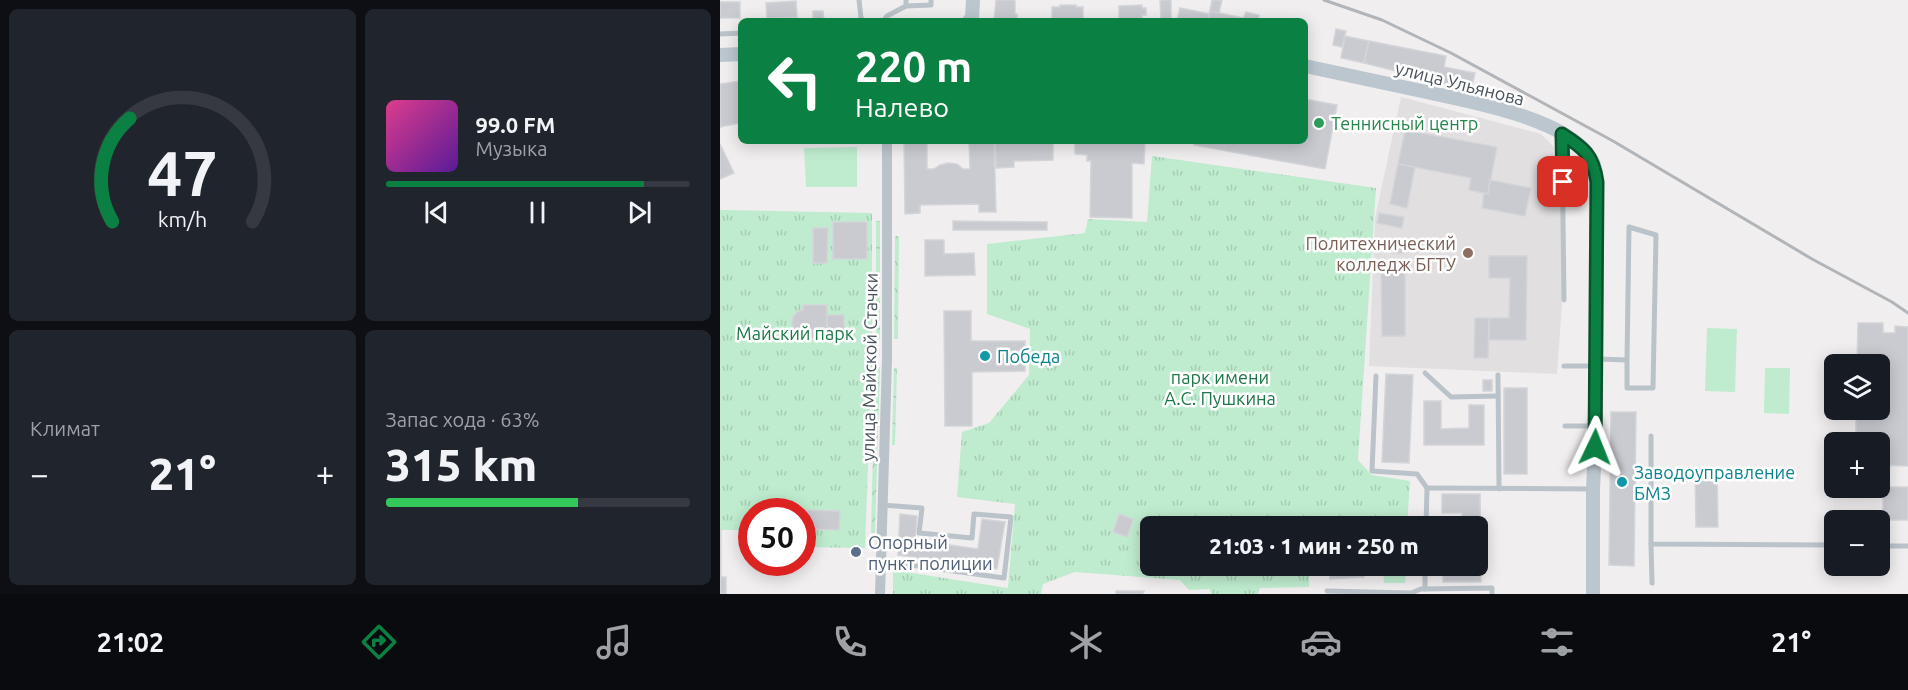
<!DOCTYPE html>
<html lang="ru">
<meta charset="utf-8">
<style>
body{margin:0;font-family:Ubuntu,sans-serif;background:#20242c;color:#f1f3f6;height:100vh;display:flex;flex-direction:column;font-size:22px;white-space:nowrap}
*{box-sizing:border-box;margin:0}
p{font-size:20px;color:#9ea1a6}
.icon{flex:none;width:33px;height:33px;fill:none;stroke:currentColor;stroke-width:2;stroke-linecap:round;stroke-linejoin:round}
.map{position:relative;flex:1;overflow:hidden}
.drawer{display:flex;flex-direction:column;gap:9px;padding:9px;background:#0d0f14;width:720px}
.drawer>*{flex:none}
.banner{position:absolute;left:18px;top:18px;width:570px;height:126px;border-radius:9px;box-shadow:0 3px 15px #0003;background:#0b8043;color:#fff;overflow:hidden}
.buttons{position:absolute;left:1104px;top:354px;display:grid;gap:12px}
.buttons a{display:grid;place-items:center;width:66px;height:66px;border-radius:9px;background:#171b24;box-shadow:0 3px 15px #0003;font-size:30px}
.speed{position:absolute;left:18px;top:498px;display:flex;gap:12px;font-size:30px;font-weight:700;text-align:center}
.speed>*{display:grid;place-content:center;width:78px;height:78px;border-radius:50%;background:#171b24;box-shadow:0 3px 15px #0003;line-height:1}
.speed .limit{border:9px solid #d22;background:#fff;color:#111}
.pin{position:absolute;display:grid;place-items:center;width:51px;height:51px;color:#fff;margin:-26px;border-radius:12px;box-shadow:0 3px 9px #0006}
.me{position:absolute;width:66px;margin:-33px;rotate:2deg;stroke-linejoin:round;filter:drop-shadow(0 0 4px #0008)}
.turn{display:flex;align-items:center;gap:21px;height:126px;padding:0 18px;font-size:27px}
.turn .icon{width:78px;height:78px;stroke-width:2.5}
.turn b{display:block;font-size:42px;line-height:51px}
.big{font-size:45px;font-weight:800;line-height:1.1}
.drawer .tile{flex:1;display:flex;flex-direction:column;justify-content:center;gap:9px;min-width:0;padding:0 21px;border-radius:9px;background:#20242c}
.drawer .dial{align-items:center;gap:0}
.dial svg{height:156px;overflow:visible;fill:none;stroke:#363941;stroke-width:7;stroke-linecap:round;text-anchor:middle}
.dial text{fill:#f1f3f6;stroke:none}
.song{display:flex;align-items:center;gap:18px}
.cover{width:72px;height:72px;border-radius:9px;background:linear-gradient(135deg,hsl(330 70% 55%),hsl(270 70% 35%))}
.played{height:6px;border-radius:3px;background:linear-gradient(90deg,#0b8043 85%,#363941 85%)}
.keys{display:flex;justify-content:space-around;direction:ltr}
.heat{display:flex;justify-content:space-between;align-items:center;font-size:33px;direction:ltr}
.charge{height:9px;border-radius:4px;background:linear-gradient(90deg,#34c759 63%,#363941 0)}
.drawer .tiles{flex:1;display:grid;gap:9px;grid-template-columns:repeat(2,1fr)}
.trip{position:absolute;left:420px;top:516px;width:348px;height:60px;border-radius:9px;background:#171b24;box-shadow:0 3px 15px #0003;font-weight:800;line-height:60px;text-align:center}
.tabs{display:flex;height:96px;justify-content:space-around;align-items:center;background:#090b0e;color:#9ea1a6}
.tabs .icon{width:42px;height:42px}
.tabs .on{color:#0b8043}
.tabs b{font-size:27px;color:#f1f3f6}
main{display:flex;flex:1;min-height:0}
.map>svg:first-child{display:block}
</style>
<main>
<section class="drawer">
<div class="tiles">
<div class="tile dial"><svg viewBox="0 0 100 80">
<path d="M14 69A42 42 0 1 1 86 69"/>
<path d="M14 69A42 42 0 0 1 23 16" stroke="#0b8043"/>
<text x="50" y="56" font-size="32" font-weight="700">47</text>
<text x="50" y="72" font-size="11">km/h</text>
</svg></div>
<div class="tile">
<div class="song"><i class="cover"></i><div><b>99.0 FM</b><p>Музыка</p></div></div>
<div class="played"></div>
<div class="keys"><svg class="icon" aria-label="previous" viewBox="0 0 24 24"><path d="M18 5L8 12l10 7zM5 5v14"/></svg><svg class="icon" aria-label="pause" viewBox="0 0 24 24"><path d="M8 5v14M16 5v14"/></svg><svg class="icon" aria-label="next" viewBox="0 0 24 24"><path d="M6 5l10 7-10 7zM19 5v14"/></svg></div>
</div>
<div class="tile"><p>Климат</p>
<div class="heat"><a>−</a><b class="big">21°</b><a>+</a></div>
</div>
<div class="tile"><p>Запас хода · 63%</p><b class="big">315 km</b><div class="charge"></div></div>
</div>
</section>
<div class="map">
<svg width="1188" height="594" viewBox="0 0 1188 594">
<defs>
<pattern id="grass-tufts" width="24" height="20" patternUnits="userSpaceOnUse" patternTransform="scale(1.5)"><rect width="24" height="20" fill="#bfeccf"/><path d="M3 7l-1-3M5 7V3M7 7l1-3M15 17l-1-3M17 17v-4M19 17l1-3" fill="none" stroke="#a6ccb4"/></pattern>
<pattern id="forest-crowns" width="20" height="18" patternUnits="userSpaceOnUse" patternTransform="scale(1.5)"><rect width="20" height="18" fill="#bfeccf"/><path d="M2 6a3 3 0 1 1 6 0M12 15a3 3 0 1 1 6 0" fill="none" stroke="#a6ccb4"/></pattern>
</defs>
<rect width="100%" height="100%" fill="#f1eeef"/>
<path fill="#e2dfe0" d="M681,97L821,134L842,155L844,197L842,304L837,374L649,366L655,218Z"/>
<g fill="url(#grass-tufts)">
<path d="M432,156L656,188L638,460L652,475L690,481L687,526H430V566H589V587L540,588L538,594H491L490,589L469,590L460,580L355,572L323,584L321,594H173V570L288,588L295,504L237,497L242,432L269,423L309,375L310,329L267,314V244L365,233L368,219L427,222Z"/>
<path d="M0,210L152,213V357L145,548L83,547L82,512H32L31,530H0Z"/>
<path d="M663,566H686L685,583H664Z"/>
</g>
<g fill="url(#forest-crowns)">
<rect x="156" y="221" width="4" height="118"/>
<path d="M175,236H179L178,339H174Z"/>
<path d="M155,367H160L155,533H151Z"/>
<path d="M174,368H177L175,445H172Z"/>
</g>
<g fill="#bfeccf">
<path d="M137,147V187H86L84,148Z"/>
<path d="M987,328L1017,329L1015,392L985,391Z"/>
<path d="M1045,368H1070L1069,414L1044,413Z"/>
</g>
<g fill="#c9cbd1" stroke="#d3d5d9" stroke-width="1.5">
<path d="M276,0H295V14H297V21H274Z"/>
<path d="M440,0H451V21H441Z"/>
<path d="M492,0H502L499,13L490,11Z"/>
<path d="M76,1L77,17L47,18L46,3Z"/>
<rect x="0" y="2" width="20" height="16"/>
<path d="M340,5H356V7H363V21H332V7H340Z"/>
<path d="M422,5V8H426V15H422V21H399V6Z"/>
<path d="M460,8L490,14L488,21H457Z"/>
<path d="M93,11H103L104,21H93Z"/>
<path d="M490,11L523,18L526,12L539,15L538,21H488Z"/>
<path d="M616,29L626,31L622,47L613,45Z"/>
<path d="M625,36L649,41L644,63L621,58Z"/>
<path d="M649,41L726,56L724,67L755,73L751,90L644,63Z"/>
<path d="M20,81L21,123L0,127V84Z"/>
<path d="M585,99L617,105L605,169L474,145L475,141H585Z"/>
<path d="M685,130L777,147L768,194L749,190L751,178L678,164Z"/>
<path d="M184,141H207V169H214L220,165L228,163L237,164L243,169H250L249,141H274L276,212H259V204L200,205V213L185,214Z"/>
<path d="M275,141H348V143H333V160L294,161V167L276,168Z"/>
<path d="M355,141H425L424,164L412,163V218L370,217L371,161H367V155L355,154Z"/>
<path d="M0,144L14,173L0,179Z"/>
<path d="M678,164L695,167L687,208L670,204Z"/>
<path d="M770,180L811,188L805,216L762,208L764,193L768,194Z"/>
<path d="M659,213L684,217L682,228L657,223Z"/>
<path d="M233,221L327,222V230H233Z"/>
<rect x="113" y="222" width="34" height="37"/>
<path d="M93,228H108L107,263H93Z"/>
<path d="M205,240H224V254L254,253L255,275L205,276Z"/>
<path d="M673,245H682L683,253H674Z"/>
<path d="M769,256H807L806,340H769V318H789L790,278H769Z"/>
<path d="M661,270H685V336H662Z"/>
<path d="M83,305H107V338H82V333L74,328L72,324L73,317L77,312L83,310Z"/>
<path d="M224,311H251V341H305V371L252,372V426H225Z"/>
<rect x="107" y="315" width="17" height="23"/>
<path d="M755,318H769L768,358H754Z"/>
<path d="M1138,323H1163V333H1175V326L1188,327V466L1160,465V442H1136V410H1160V364H1137Z"/>
<path d="M666,374L693,375L689,463L662,462Z"/>
<rect x="763" y="380" width="9" height="11"/>
<rect x="784" y="388" width="23" height="86"/>
<path d="M704,401H721V429L749,428V405H764V445H704Z"/>
<path d="M891,412H916L914,566L889,565Z"/>
<path d="M975,471H997L998,527H976Z"/>
<rect x="1163" y="487" width="25" height="33"/>
<path d="M722,494H760L761,582H723V566H758V526H743L742,513H722Z"/>
<path d="M86,510L120,511L119,530L85,529Z"/>
<path d="M180,514L197,516L195,540L258,549L262,519L285,522L277,569L178,555Z"/>
<path d="M399,514L413,519L407,537L393,532Z"/>
<path d="M1,528V577H6V594H0Z"/>
<path d="M609,566H643L644,577L610,579Z"/>
<path d="M396,591H424L423,594H396Z"/>
</g>
<g fill="none" stroke-linecap="round" stroke-linejoin="round">
<g stroke="#bbc3ca" stroke-width="5">
<path d="M139,0L141,18L144,21"/>
<path d="M186,6L211,5V0"/>
<path d="M163,21L167,16L186,6V0"/>
<path d="M0,34L21,33"/>
<path d="M842,136L844,300"/>
<path d="M878,359L907,360L909,227L936,235L933,388H907V360"/>
<path d="M844,366H876"/>
<path d="M705,373L731,397L778,396"/>
<path d="M778,375L779,489"/>
<path d="M656,376L652,471L697,474L707,488L706,526"/>
<path d="M845,426H874"/>
<path d="M931,436V544L1114,545"/>
<path d="M707,488L871,489"/>
<path d="M931,544L932,583"/>
<path d="M1160,546H1188"/>
<path d="M161,561L284,578L291,517L254,514L252,538L199,533L202,508L162,505"/>
<path d="M705,589V566"/>
<path d="M607,591L691,593L701,589L772,588V594"/>
</g>
<path stroke="#bbc3ca" stroke-width="10" d="M160,594L167,359V141"/>
<g stroke="#bbc6cf" stroke-width="14">
<path d="M249,21L252,18L253,0"/>
<path d="M0,55L21,54"/>
<path d="M585,66C623,74 660,82 697,90C743,100 844,117 870,157C878,168 877,184 877,197L876,426L873,489V594"/>
</g>
<path stroke="#b1b4b8" stroke-width="3" d="M604,0L662,20L731,53L893,141L1092,259L1172,302L1188,313"/>
</g>
<g fill="none" stroke-linecap="round" stroke-linejoin="round">
<defs>
<path id="route" d="M843,182L842,134C864,148 873,155 877,182L875,447"/>
</defs>
<use href="#route" stroke="#07532c" stroke-width="15"/>
<use href="#route" stroke="#0b8043" stroke-width="10"/>
</g>
<circle fill="#2e9e5b" stroke="#fff" stroke-width="2" cx="599" cy="123" r="6"/>
<circle fill="#8d6e63" stroke="#fff" stroke-width="2" cx="748" cy="253" r="6"/>
<g fill="#0f9aa8" stroke="#fff" stroke-width="2">
<circle cx="265" cy="356" r="6"/>
<circle cx="902" cy="482" r="6"/>
</g>
<circle fill="#5c6f8a" stroke="#fff" stroke-width="2" cx="136" cy="552" r="6"/>
<g text-anchor="middle" dominant-baseline="central" stroke-width="5" stroke-linejoin="round" paint-order="stroke">
<g font-size="18" fill="#48525b" stroke="#fff">
<text transform="translate(740 83) rotate(14)">улица Ульянова</text>
<text transform="translate(149 367) rotate(-89)">улица Майской Стачки</text>
</g>
<g font-size="18" fill="#27864d" stroke="#fff" text-anchor="start">
<text x="611" y="123">Теннисный центр</text>
</g>
<g font-size="18" fill="#785e54" stroke="#fff" text-anchor="end">
<text x="736" y="243">Политехнический<tspan x="736" dy="21">колледж БГТУ</tspan></text>
</g>
<g font-size="18" fill="#1d7746" stroke="#fff">
<text x="75" y="333">Майский парк</text>
<text x="500" y="377">парк имени<tspan x="500" dy="21">А.С. Пушкина</tspan></text>
</g>
<g font-size="18" fill="#0d838f" stroke="#fff" text-anchor="start">
<text x="277" y="356">Победа</text>
<text x="914" y="472">Заводоуправление<tspan x="914" dy="21">БМЗ</tspan></text>
</g>
<g font-size="18" fill="#4e5e75" stroke="#fff" text-anchor="start">
<text x="148" y="542">Опорный<tspan x="148" dy="21">пункт полиции</tspan></text>
</g>
</g>
</svg>
<div class="buttons">
<a><svg class="icon" aria-label="layers" viewBox="0 0 24 24"><path d="M12 4l9 5-9 5-9-5zM3 14l9 5 9-5"/></svg></a>
<a>+</a>
<a>−</a>
</div>
<div class="speed"><div class="limit">50</div></div>
<div class="pin" style="left:843px;top:182px;background:#d93025"><svg class="icon" aria-label="arrive" viewBox="0 0 24 24"><path d="M6 21V4h12l-3 4 3 4H6"/></svg></div>
<svg class="me" style="left:875px;top:447px" viewBox="-20 -20 40 40"><path d="M0-17L14 15 0 8-14 15z" fill="#0b8043" stroke="#fff" stroke-width="4"/></svg>
<div class="trip">21:03 · 1 мин · 250 m</div>
<div class="banner">
<div class="turn"><svg class="icon" aria-label="left" viewBox="0 0 24 24"><path d="M17 20v-9H6M10 6l-5 5 5 5"/></svg><div><b>220 m</b>Налево</div></div>
</div>
</div>
</main>
<nav class="tabs">
<b>21:02</b>
<svg class="icon on" aria-label="directions" viewBox="0 0 24 24"><path d="M12 3l9 9-9 9-9-9zM9 14v-3h6M13 9l2 2-2 2"/></svg>
<svg class="icon" aria-label="music" viewBox="0 0 24 24"><path d="M9 18V5l10-2v13"/><circle cx="6" cy="18" r="3"/><circle cx="16" cy="16" r="3"/></svg>
<svg class="icon" aria-label="phone" viewBox="0 0 24 24"><path d="M5 4h4l2 5-3 2q2 4 5 5l2-3 5 2v4C11 20 4 13 5 4z"/></svg>
<svg class="icon" aria-label="climate" viewBox="0 0 24 24"><path d="M12 3v18M4 7l16 10M4 17L20 7"/></svg>
<svg class="icon" aria-label="car" viewBox="0 0 24 24"><path d="M5 17H2v-5l4-1 3-4h7l3 4 3 1v5h-3M9 17h6M6 11h13"/><circle cx="7" cy="17" r="2"/><circle cx="17" cy="17" r="2"/></svg>
<svg class="icon" aria-label="filters" viewBox="0 0 24 24"><path d="M4 7h16M4 17h16"/><circle cx="9" cy="7" r="2"/><circle cx="15" cy="17" r="2"/></svg>
<b>21°</b>
</nav>
